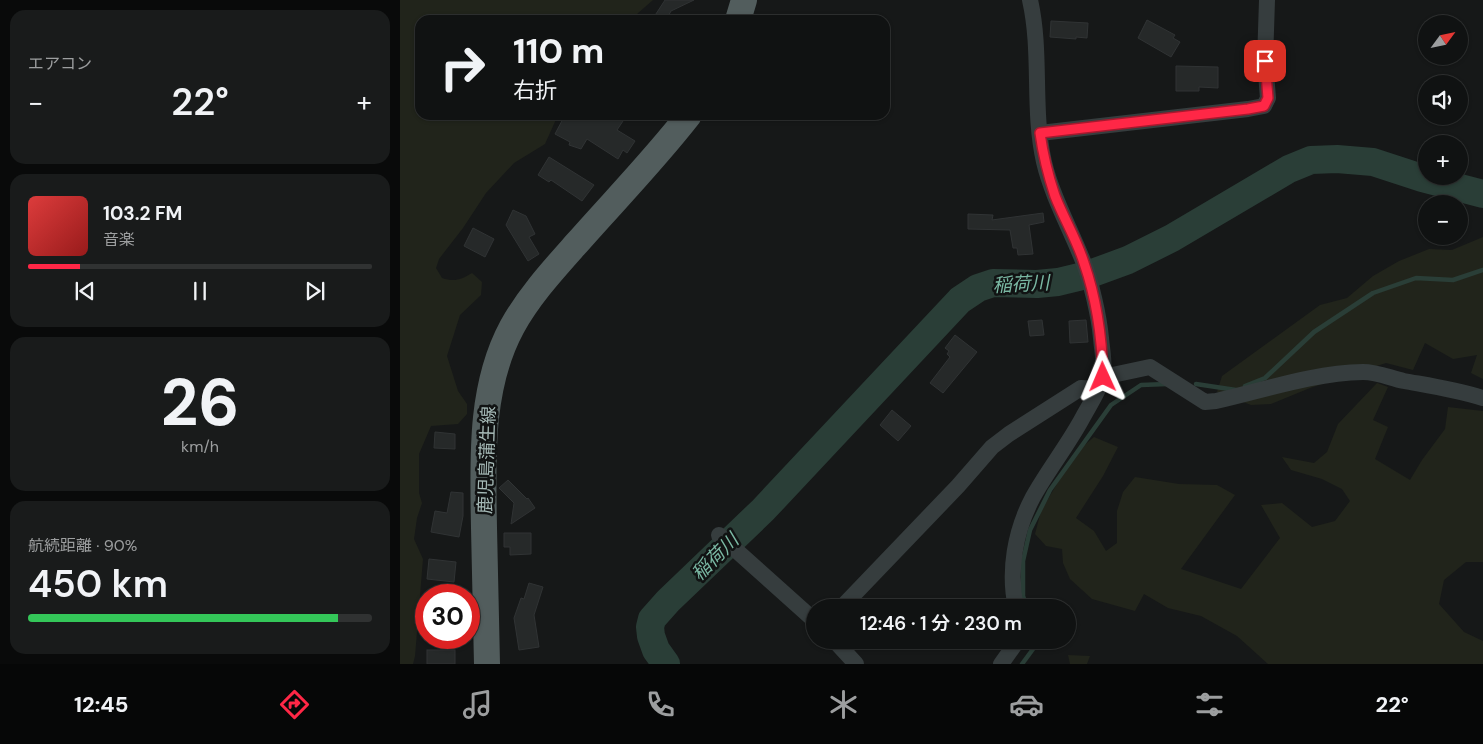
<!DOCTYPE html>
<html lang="ja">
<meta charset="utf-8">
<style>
body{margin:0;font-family:"DM Sans","Noto Sans JP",sans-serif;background:#191b1b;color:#f1f3f6;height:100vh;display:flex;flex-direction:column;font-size:19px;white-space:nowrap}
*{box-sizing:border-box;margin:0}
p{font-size:16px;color:#9c9e9f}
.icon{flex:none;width:28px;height:28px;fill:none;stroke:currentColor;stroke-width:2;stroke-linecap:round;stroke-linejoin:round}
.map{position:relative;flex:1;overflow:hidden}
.details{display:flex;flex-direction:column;gap:10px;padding:10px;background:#090a0a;width:400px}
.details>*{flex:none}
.guide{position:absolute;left:15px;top:15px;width:475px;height:105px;border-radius:15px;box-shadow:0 1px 4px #0004,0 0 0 1px #303232;background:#101212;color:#f1f3f6;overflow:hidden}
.needle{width:32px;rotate:57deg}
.tools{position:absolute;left:1018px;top:15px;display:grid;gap:10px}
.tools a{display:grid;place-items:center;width:50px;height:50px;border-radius:50%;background:#101212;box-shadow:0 1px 4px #0004,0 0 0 1px #303232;font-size:25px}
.speed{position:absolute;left:15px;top:584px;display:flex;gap:10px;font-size:25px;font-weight:700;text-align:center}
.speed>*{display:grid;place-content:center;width:65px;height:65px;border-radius:50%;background:#101212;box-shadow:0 1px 4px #0004,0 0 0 1px #303232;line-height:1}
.speed .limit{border:8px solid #d22;background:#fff;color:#111}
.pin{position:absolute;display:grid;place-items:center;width:42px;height:42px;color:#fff;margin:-21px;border-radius:10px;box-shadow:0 2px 8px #0006}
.me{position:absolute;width:55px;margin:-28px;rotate:359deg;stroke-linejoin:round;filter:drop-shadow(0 0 4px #0008)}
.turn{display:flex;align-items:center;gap:18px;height:105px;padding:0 15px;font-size:22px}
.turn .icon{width:65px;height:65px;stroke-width:2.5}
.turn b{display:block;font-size:35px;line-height:42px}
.big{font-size:38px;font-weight:600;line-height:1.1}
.details .tile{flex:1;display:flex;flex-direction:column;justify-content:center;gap:8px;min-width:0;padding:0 18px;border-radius:15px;background:#191b1b}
.details .dial{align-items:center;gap:0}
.dial b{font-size:65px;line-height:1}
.song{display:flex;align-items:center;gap:15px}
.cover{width:60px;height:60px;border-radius:8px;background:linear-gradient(135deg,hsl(0 70% 55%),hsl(0 70% 35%))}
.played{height:5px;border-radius:2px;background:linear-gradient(90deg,#ff2746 15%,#303232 15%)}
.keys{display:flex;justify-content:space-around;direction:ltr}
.heat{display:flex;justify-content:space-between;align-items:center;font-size:28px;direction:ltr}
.charge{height:8px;border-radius:4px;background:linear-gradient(90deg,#34c759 90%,#303232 0)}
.trip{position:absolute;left:406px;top:599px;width:270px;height:50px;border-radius:25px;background:#101212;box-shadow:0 1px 4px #0004,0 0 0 1px #303232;font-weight:600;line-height:50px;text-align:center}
.menu{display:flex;height:80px;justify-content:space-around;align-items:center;background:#060707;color:#9c9e9f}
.menu .icon{width:35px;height:35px}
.menu .selected{color:#ff2746}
.menu b{font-size:22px;color:#f1f3f6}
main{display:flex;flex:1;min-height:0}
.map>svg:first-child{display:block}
</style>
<main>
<section class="details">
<div class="tile"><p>エアコン</p>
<div class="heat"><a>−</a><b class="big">22°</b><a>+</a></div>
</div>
<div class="tile">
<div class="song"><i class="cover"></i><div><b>103.2 FM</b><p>音楽</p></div></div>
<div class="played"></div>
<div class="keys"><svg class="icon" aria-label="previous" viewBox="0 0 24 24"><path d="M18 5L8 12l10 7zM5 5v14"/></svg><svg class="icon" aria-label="pause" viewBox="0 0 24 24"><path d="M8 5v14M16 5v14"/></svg><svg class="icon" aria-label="next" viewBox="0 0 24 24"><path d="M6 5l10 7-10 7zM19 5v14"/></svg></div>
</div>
<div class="tile dial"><b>26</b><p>km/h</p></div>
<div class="tile"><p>航続距離 · 90%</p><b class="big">450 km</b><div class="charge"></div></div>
</section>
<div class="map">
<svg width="1083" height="664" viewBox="0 0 1083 664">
<rect width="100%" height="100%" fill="#161818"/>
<g fill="#21241b">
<path d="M0,0H253L237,14L235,20H20V115H158L145,144L114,163L86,193L63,228L39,259L36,268L42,278C54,282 61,280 72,273L82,282L81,295L60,315L47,356L58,391L67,404V414L58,424L31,426L19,454V493L22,503L17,518L14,539L23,559L15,656L13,664H0Z"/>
<path d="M1083,237V379L1071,373L1077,355L1053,359L1025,343L1013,370L986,363L910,388L871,404L851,405L817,392L822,376L920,305L947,298L973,276L999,261L1029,249L1052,250Z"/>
<path d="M977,383L988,387L973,420L988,427L975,459L1010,480L1022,460L1045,429L1048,407L1083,411V562H1066L1044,580L1039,604L1064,632L1083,641V664H868L837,636L801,616L768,608L744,594L735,611L692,599L670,579L663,563L662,549L646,546L635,534L641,511L675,453L694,437L718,447L703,476L676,518L694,531L706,551L717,543V511L723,492L735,477L779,484L817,485L835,495L781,569L841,589L880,538L861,505L882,503L912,527L935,521L950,501L942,489L922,479L891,470L882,457L914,463L927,452L938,424Z"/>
<path d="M668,655L690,656L687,664H670Z"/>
</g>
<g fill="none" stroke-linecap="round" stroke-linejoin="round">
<g stroke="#2a3e37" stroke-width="4.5">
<path d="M796,384L836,390"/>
<path d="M845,386L865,378L914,332L973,293L1016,278L1053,280L1083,270"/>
<path d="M627,608L623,596V561L630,530L650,490L711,405L741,385L767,384"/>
<path d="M622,664L636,645"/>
</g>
<path stroke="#2a3e37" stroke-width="28" d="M266,664L256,650L251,636L250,627L252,619L268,601L363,510L560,300L578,288L593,283L637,284L658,282L687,275L728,260L772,238L889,169L911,160L937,159L973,162L1022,178L1083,194"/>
</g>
<g fill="#262929" stroke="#303334">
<path d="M265,0H294L271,11L266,20H252Z"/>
<path d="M747,20L775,35L773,38L780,42L771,57L738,38Z"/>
<path d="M651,21L688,23L687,38L676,37V39L650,37Z"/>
<path d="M776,66L818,67V88L799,87V91H776Z"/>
<path d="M165,115H227L217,130L235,141L227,153L223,150L218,159L187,139L181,149L169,145L170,142L155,134Z"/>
<path d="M149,157L194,185L182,201L151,180L149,182L138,175Z"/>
<path d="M113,210L126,216L135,234L129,237L139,254L128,261L106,225Z"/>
<path d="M643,213L644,222L629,225L633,254L618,255L617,248H613L610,230L568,229V214L593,215L592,220Z"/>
<path d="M73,228L94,239L85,257L64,246Z"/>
<path d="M642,320L644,335L630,336L628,321Z"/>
<path d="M686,320L688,342L670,343L669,321Z"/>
<path d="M555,335L577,352L543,393L530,383L550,357L547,354L549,351L545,348Z"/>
<path d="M492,410L511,426L498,441L480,425Z"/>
<path d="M35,432L55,434V449L34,448Z"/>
<path d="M108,480L127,499L128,498L135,508L111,524L114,503L99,488Z"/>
<path d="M51,492L63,493V516L59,537L31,532L35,511L47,513Z"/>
<path d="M104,533H131V554L110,555V547H104Z"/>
<path d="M29,559L56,562L54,582L27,579Z"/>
<path d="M129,583L143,587L134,615L139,647L119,650L114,618L121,598L124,599Z"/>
<rect x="27" y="650" width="28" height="14"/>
</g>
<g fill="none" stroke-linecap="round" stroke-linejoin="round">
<g stroke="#363d3e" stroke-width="16">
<path d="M640,133L848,109L864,106L868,98L865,61L867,0"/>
<path d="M703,377L750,367L805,402L816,401C865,390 913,373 963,372C978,372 990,378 1004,381C1031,386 1057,390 1083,398"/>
<path d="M319,535L415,621"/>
<path d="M441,608L558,486L592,447L609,434L681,388L697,389"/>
<path d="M616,608C608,571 615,531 633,497C648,470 668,445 683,417C689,406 701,387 703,376C705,364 702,350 701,338C699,316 691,281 683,261C670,228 652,196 644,162C632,109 642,53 630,0"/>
<path d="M434,640L456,664"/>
<path d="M601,664L618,640"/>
</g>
<g stroke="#525d5d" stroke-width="26">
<path d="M338,20L344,0"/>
<path d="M87,664C86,619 85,573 84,528C83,461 79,388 112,327C129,296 153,270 177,243C214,201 254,160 289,115"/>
</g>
</g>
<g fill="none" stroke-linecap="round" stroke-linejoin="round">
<defs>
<path id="route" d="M703,377C702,338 697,300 684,263C677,240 664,219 655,196C648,175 643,155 640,133L848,109L864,106L868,98L865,61"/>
</defs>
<use href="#route" stroke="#a6192e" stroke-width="12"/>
<use href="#route" stroke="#ff2746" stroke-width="9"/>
</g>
<g text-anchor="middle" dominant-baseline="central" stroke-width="5" stroke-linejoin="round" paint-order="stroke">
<g font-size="18" fill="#a6bab7" stroke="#111313">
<text transform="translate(87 460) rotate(-88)">鹿児島蒲生線</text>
</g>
<g font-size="19" font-style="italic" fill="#7ab8a3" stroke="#111313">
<text transform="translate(621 284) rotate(-3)">稲荷川</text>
<text transform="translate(315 557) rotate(-45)">稲荷川</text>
</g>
</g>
</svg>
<div class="tools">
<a><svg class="needle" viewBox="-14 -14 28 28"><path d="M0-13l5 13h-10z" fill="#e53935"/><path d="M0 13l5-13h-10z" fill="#9c9e9f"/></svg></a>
<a><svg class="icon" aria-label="sound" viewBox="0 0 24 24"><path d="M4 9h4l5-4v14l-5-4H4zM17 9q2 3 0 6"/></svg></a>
<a>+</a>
<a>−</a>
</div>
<div class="speed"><div class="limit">30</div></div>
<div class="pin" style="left:865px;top:61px;background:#d93025"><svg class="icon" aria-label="arrive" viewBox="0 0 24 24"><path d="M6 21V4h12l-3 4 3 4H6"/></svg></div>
<svg class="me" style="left:703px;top:377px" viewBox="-20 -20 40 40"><path d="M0-17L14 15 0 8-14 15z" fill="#ff2746" stroke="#fff" stroke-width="4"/></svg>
<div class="trip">12:46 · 1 分 · 230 m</div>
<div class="guide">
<div class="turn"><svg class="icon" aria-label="right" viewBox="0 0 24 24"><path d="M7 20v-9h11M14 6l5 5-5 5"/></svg><div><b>110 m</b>右折</div></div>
</div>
</div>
</main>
<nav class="menu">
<b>12:45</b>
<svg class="icon selected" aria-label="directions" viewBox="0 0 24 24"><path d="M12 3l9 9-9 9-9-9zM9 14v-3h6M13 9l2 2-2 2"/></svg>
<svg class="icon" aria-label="music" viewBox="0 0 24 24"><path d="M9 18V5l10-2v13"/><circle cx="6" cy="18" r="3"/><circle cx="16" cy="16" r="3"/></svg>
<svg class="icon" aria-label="phone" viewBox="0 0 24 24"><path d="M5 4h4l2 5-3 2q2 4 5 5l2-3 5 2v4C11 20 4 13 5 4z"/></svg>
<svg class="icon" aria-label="climate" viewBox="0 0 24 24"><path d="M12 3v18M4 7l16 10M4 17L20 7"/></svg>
<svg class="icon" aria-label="car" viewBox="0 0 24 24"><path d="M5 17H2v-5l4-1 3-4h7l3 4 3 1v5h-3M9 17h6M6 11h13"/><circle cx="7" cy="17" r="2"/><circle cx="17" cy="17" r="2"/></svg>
<svg class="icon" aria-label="filters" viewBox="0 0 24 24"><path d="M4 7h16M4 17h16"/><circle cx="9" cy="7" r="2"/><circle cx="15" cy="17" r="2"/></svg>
<b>22°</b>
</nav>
